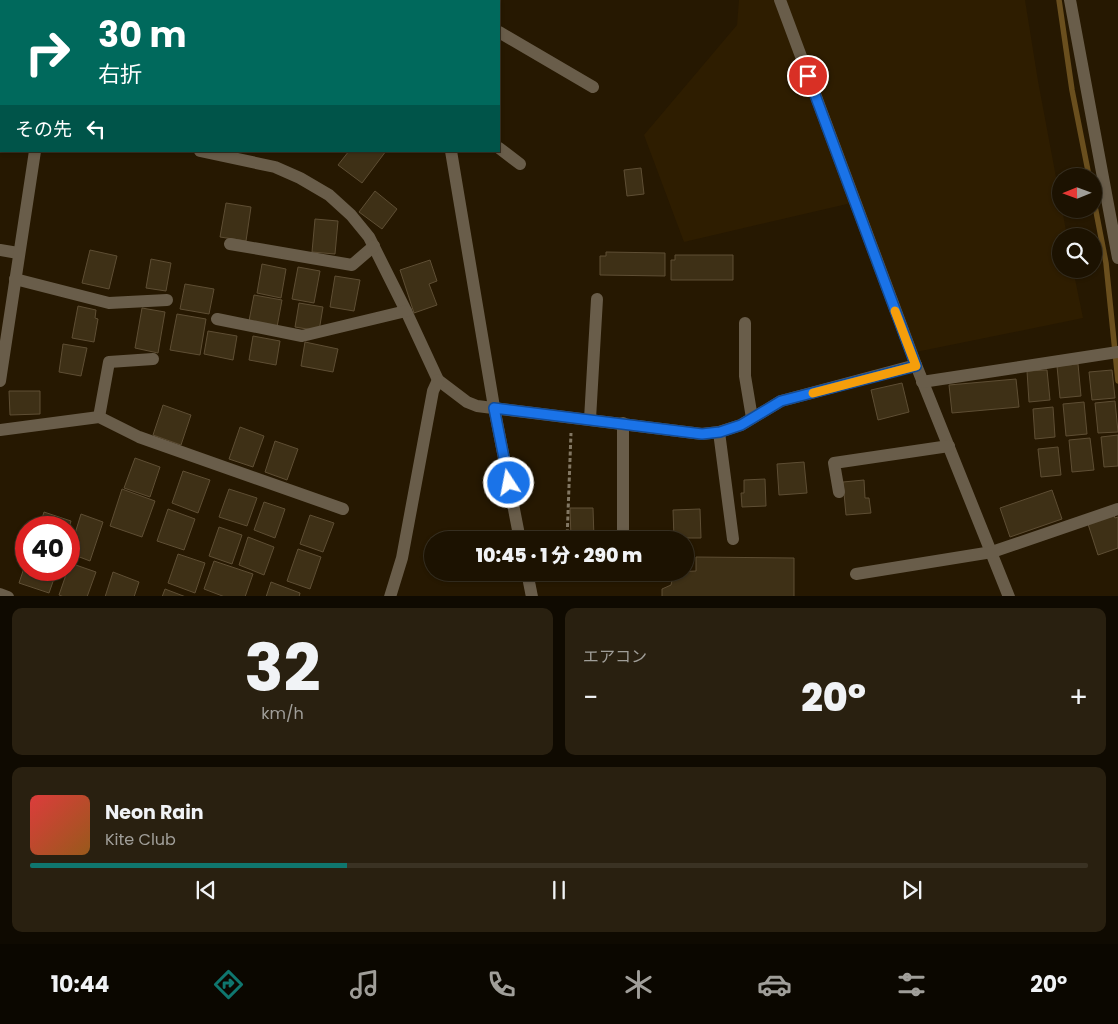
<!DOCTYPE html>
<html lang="ja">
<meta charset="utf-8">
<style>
body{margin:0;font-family:Poppins,"Noto Sans JP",sans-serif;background:#292010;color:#f1f3f6;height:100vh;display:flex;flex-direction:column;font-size:19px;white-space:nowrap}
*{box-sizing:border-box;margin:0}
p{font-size:16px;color:#a09e99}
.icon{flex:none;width:28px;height:28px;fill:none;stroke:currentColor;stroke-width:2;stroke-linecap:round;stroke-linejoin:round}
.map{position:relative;height:596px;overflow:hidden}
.drawer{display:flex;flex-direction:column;gap:12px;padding:12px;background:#0f0a01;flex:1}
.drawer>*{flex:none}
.guide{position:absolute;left:0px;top:0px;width:500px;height:152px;box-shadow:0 1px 4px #0004,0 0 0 1px #3a3223;background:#00695c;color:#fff;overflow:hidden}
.needle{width:32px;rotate:269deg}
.fabs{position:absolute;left:1052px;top:168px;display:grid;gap:10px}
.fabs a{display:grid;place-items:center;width:50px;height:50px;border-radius:50%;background:#1c1201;box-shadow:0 1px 4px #0004,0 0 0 1px #3a3223;font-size:25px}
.speed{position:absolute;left:15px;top:516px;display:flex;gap:10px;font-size:25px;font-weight:700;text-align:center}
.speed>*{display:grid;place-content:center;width:65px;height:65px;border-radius:50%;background:#1c1201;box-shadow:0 1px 4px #0004,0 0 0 1px #3a3223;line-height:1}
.speed .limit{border:8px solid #d22;background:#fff;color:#111}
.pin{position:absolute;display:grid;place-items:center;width:42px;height:42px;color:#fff;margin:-21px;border:2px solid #fff;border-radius:50%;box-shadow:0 1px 5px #0007}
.me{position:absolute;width:55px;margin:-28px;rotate:349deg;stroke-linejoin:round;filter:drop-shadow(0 0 4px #0008)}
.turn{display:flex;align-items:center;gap:18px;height:105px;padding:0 15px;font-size:22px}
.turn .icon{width:65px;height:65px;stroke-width:2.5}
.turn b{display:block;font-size:35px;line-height:42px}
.then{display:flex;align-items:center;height:48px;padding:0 15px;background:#0003;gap:10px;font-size:19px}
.big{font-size:38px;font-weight:800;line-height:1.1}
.drawer .card{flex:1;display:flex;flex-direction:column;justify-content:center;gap:8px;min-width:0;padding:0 18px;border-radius:10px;background:#292010}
.drawer .dial{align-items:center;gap:0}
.dial b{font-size:65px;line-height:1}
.song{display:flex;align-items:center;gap:15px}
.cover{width:60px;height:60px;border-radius:8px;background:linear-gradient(135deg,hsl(0 70% 55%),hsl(30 70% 35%))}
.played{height:5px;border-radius:2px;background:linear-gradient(90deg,#0f766e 30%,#3a3223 30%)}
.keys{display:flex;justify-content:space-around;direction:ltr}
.heat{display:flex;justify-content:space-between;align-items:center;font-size:28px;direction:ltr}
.drawer .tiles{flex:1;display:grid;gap:12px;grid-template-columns:1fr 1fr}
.card:last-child{grid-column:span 2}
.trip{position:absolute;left:424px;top:531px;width:270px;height:50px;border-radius:25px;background:#1c1201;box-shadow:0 1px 4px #0004,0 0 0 1px #3a3223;font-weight:800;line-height:50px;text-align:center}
.tabs{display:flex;height:80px;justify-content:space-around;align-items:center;background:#0b0700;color:#a09e99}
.tabs .icon{width:35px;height:35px}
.tabs .on{color:#0f766e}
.tabs b{font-size:22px;color:#f1f3f6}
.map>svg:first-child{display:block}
</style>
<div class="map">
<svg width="1118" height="597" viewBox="0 0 1118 597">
<rect width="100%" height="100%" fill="#261801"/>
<path fill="#2e1d00" d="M739,0H1025L1038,81L1067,236H1061V269H1073L1083,318L916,352L860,201L684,242L644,135L737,25Z"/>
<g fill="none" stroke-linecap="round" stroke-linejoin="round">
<g stroke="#6a4f1e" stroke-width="5.5">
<path d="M1059,0L1072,90L1089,176"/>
<path d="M1094,201L1106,263L1118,381"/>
</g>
</g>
<g fill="#3e3016" stroke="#5e4e34">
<path d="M349,151H386L362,183L338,165Z"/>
<path d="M641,168L644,194L627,196L624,170Z"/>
<path d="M375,191L397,209L382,229L359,212Z"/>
<path d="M226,203L251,207L246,241L220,237Z"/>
<path d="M315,219L338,221L335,254L312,252Z"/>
<path d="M90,250L117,256L109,289L82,283Z"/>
<path d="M606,252L665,253V276L600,275V256H606Z"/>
<path d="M675,255H733V280H671V260H675Z"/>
<path d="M151,259L171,263L166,291L146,288Z"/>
<path d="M430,260L437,281L429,284L437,305L414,313L400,270Z"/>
<path d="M262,264L286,269L281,298L257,293Z"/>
<path d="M298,267L320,271L314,303L292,299Z"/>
<path d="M335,276L360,280L354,311L330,307Z"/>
<path d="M185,284L214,289L209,314L180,309Z"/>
<path d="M254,295L282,300L277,327L249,321Z"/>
<path d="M299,303L323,307L319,331L295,327Z"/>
<path d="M78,306L96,310L95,318L98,319L94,342L72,338Z"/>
<path d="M142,308L165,312L158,353L135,348Z"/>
<path d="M177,314L206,319L200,355L170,350Z"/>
<path d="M208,331L237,336L233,360L204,354Z"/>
<path d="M253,336L280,341L276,365L249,360Z"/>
<path d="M305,342L338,349L333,372L301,366Z"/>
<path d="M63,344L87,348L81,376L59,372Z"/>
<path d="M1078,364L1081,396L1060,398L1057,366Z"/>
<path d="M1047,370L1050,400L1029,402L1027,371Z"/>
<path d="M1112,370L1115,398L1092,400L1089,372Z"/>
<path d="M1016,379L1019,407L952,413L949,385Z"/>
<path d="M902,383L909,412L878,420L871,390Z"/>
<path d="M9,391H40V414L10,415Z"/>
<path d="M1115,401L1118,432L1098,433L1095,403Z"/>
<path d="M1084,402L1087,434L1066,436L1063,404Z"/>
<path d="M163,405L191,415L181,445L153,435Z"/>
<path d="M1053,407L1055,437L1035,439L1033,409Z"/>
<path d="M240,427L264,436L253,467L229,459Z"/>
<path d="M1118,435V466L1104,467L1101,437Z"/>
<path d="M1090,438L1094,470L1072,472L1069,440Z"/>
<path d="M275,441L298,449L287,480L265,472Z"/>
<path d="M1058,447L1061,475L1041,477L1038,449Z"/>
<path d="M135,458L160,467L150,497L124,488Z"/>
<path d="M804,462L807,493L779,495L777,464Z"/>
<path d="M183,471L210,480L198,513L172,503Z"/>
<path d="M765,479L766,506L742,507L741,493H744V480Z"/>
<path d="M864,480L865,498H869L871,513L846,515L843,482Z"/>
<path d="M122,489L155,501L142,537L110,526Z"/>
<path d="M229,489L257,498L247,526L219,517Z"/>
<path d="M1052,490L1062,519L1010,537L1000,508Z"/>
<path d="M264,502L285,509L275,538L254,530Z"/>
<path d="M570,508H593L594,538H571Z"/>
<path d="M168,509L195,519L184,550L157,541Z"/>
<path d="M700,509L701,538H674L673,510Z"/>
<path d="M44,512L71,521L69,528H39Z"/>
<path d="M81,514L103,522L90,561L69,553Z"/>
<path d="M310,515L334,523L323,552L300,544Z"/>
<path d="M1114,515L1115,518L1118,517V548L1098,555L1088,524Z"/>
<path d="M219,527L242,535L232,564L209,556Z"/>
<path d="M248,537L274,547L264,575L239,565Z"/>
<path d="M298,549L321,557L310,589L287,581Z"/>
<path d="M178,554L205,563L195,593L168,583Z"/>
<path d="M696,557L794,558V597H662V589L671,585L674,572L696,571Z"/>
<path d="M214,561L253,574L245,597H225L204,589Z"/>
<path d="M26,562V570H57L49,593L19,583Z"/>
<path d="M70,563L96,572L87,597H64L59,595Z"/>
<path d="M113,572L139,582L134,597H105Z"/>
<path d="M271,582L300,593L299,597H266Z"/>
<path d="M165,589L186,597H162Z"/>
</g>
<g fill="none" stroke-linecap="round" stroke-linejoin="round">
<path stroke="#827763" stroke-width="3" stroke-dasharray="4 2.5" stroke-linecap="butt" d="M567,540L571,433"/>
<g stroke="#695d4a" stroke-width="12">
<path d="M445,0L447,1"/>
<path d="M780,0L916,365L1009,597"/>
<path d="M1070,0L1118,258"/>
<path d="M57,1V0"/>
<path d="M499,32L593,87"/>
<path d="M0,140H1"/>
<path d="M499,148L520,164"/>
<path d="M200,151L275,167L300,178L329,195L351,215L369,237L406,311L438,380L467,402L477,406L702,434L719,432L741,425L781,401L916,365"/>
<path d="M230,244L352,265L374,246"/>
<path d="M0,250L18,253"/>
<path d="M15,279L109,303L167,300"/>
<path d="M217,319L302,336L406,311"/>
<path d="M745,323V376L752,418"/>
<path d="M0,381L35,151"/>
<path d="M922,382L1118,352"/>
<path d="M99,417L109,362L153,359"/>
<path d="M590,419L597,299"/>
<path d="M623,423V538"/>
<path d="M0,430L99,417L139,437L343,509"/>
<path d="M719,432L733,539"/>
<path d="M839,492L834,463L949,446"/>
<path d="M856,574L992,552L1118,509"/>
<path d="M0,594L8,597"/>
<path d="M390,597L402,558L433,391L438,380"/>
</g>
<g stroke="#695d4a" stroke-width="12">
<path d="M426,0V1"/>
<path d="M451,151L494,407L520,540"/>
<path d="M527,572L532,597"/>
</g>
</g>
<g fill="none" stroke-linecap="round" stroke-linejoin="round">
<defs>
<path id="route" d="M509,483L494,408L702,434L720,432L741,425L781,401L916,366L808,76"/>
</defs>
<use href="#route" stroke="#114b97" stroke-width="12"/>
<use href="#route" stroke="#1a73e8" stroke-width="9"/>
<path stroke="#f59e0b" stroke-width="9" d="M813,393L916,366L895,311"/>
</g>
</svg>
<div class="fabs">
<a><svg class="needle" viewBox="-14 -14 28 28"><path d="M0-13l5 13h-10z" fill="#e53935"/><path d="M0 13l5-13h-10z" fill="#a09e99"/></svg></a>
<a><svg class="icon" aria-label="search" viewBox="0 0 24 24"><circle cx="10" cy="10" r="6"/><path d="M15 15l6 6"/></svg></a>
</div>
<div class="speed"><div class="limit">40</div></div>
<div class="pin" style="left:808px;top:76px;background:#d93025"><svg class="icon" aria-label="arrive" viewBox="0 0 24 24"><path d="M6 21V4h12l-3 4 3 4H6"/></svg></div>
<svg class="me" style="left:509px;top:483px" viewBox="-20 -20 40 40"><circle r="17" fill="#1a73e8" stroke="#fff" stroke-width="3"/><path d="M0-11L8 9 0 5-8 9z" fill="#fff"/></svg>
<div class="trip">10:45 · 1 分 · 290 m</div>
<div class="guide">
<div class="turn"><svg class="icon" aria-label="right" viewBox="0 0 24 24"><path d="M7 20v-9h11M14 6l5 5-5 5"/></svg><div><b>30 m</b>右折</div></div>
<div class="then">その先<svg class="icon" aria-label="left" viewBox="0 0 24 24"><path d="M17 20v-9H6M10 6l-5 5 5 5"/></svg></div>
</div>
</div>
<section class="drawer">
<div class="tiles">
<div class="card dial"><b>32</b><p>km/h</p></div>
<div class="card"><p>エアコン</p>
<div class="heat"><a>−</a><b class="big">20°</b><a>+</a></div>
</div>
<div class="card">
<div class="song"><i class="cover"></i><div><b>Neon Rain</b><p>Kite Club</p></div></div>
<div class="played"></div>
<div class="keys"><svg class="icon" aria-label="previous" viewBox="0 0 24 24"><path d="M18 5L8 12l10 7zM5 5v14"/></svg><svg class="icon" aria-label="pause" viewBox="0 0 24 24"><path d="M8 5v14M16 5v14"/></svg><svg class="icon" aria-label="next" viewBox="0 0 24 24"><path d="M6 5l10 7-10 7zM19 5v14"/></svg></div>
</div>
</div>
</section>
<nav class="tabs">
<b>10:44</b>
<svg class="icon on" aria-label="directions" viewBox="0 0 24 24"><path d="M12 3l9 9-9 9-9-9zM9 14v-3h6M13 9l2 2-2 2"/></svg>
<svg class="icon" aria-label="music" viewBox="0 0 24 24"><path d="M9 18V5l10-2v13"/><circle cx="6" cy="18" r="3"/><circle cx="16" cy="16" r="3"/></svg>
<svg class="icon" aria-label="phone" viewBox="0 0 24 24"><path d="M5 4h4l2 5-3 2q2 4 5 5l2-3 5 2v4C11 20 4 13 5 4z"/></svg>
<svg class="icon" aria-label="climate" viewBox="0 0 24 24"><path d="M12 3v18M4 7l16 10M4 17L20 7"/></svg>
<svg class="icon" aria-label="car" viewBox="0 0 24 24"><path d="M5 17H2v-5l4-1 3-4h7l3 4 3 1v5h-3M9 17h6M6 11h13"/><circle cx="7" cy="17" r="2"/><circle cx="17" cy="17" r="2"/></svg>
<svg class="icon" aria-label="filters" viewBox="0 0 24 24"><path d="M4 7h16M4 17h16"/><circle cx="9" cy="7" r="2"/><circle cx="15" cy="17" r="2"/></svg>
<b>20°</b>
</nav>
